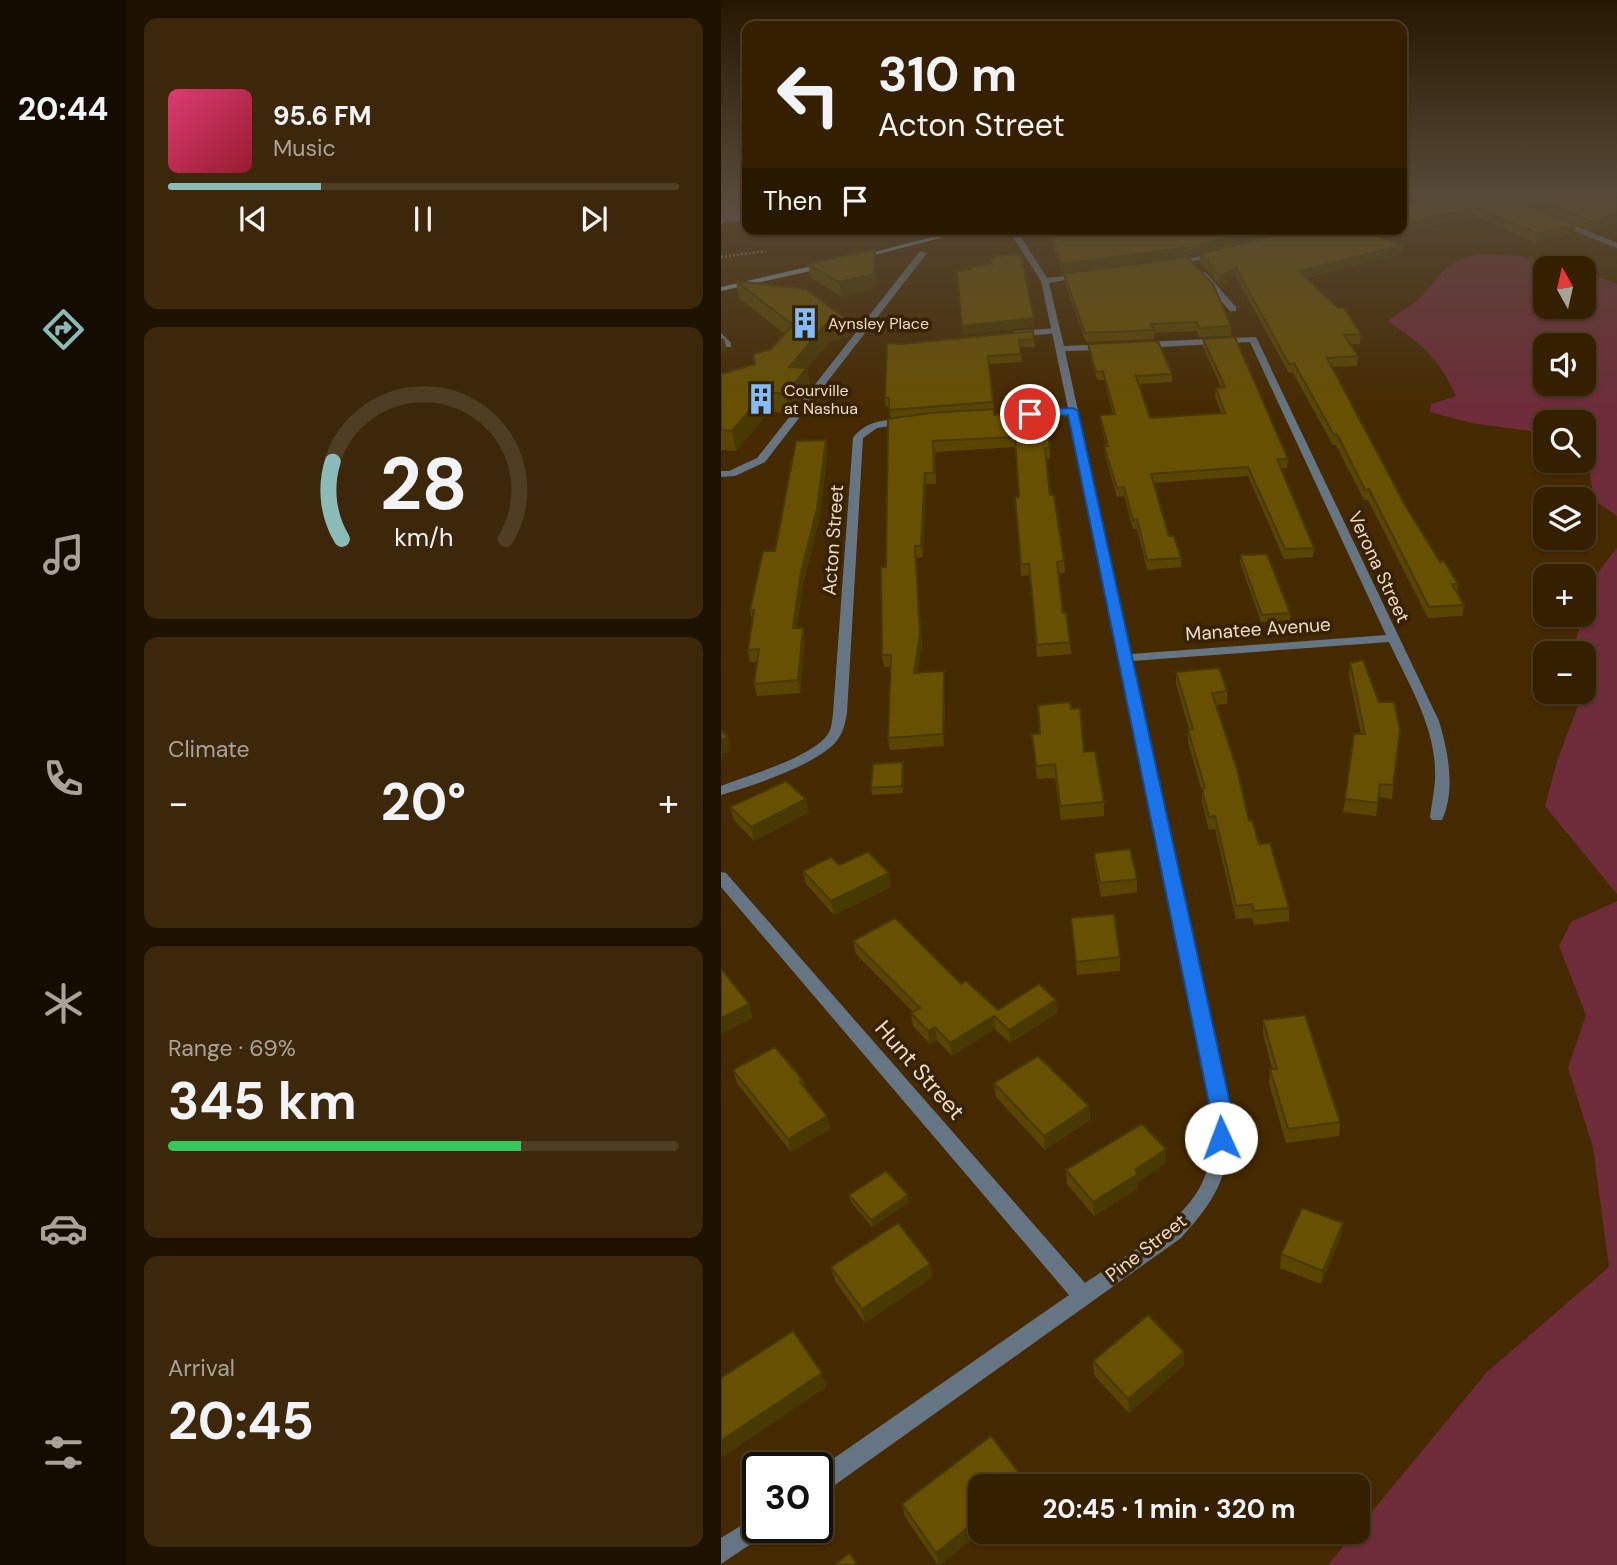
<!DOCTYPE html>
<meta charset="utf-8">
<style>
body{margin:0;font-family:"DM Sans",sans-serif;background:#3c270a;color:#f1f3f6;height:100vh;display:flex;flex-direction:column;font-size:26px;white-space:nowrap}
*{box-sizing:border-box;margin:0}
p{font-size:23px;color:#a9a299}
.icon{flex:none;width:38px;height:38px;fill:none;stroke:currentColor;stroke-width:2;stroke-linecap:round;stroke-linejoin:round}
.map{position:relative;flex:1;overflow:hidden}
.drawer{display:flex;flex-direction:column;gap:18px;padding:18px;background:#1d1100;width:595px}
.drawer>*{flex:none}
.hud{position:absolute;left:21px;top:21px;width:665px;height:214px;border-radius:14px;box-shadow:0 2px 5px #0004,0 0 0 2px #4e3d22;background:#341f00;color:#f1f3f6;overflow:hidden}
.needle{width:46px;rotate:352deg}
.buttons{position:absolute;left:812px;top:256px;display:grid;gap:14px}
.buttons a{display:grid;place-items:center;width:63px;height:63px;border-radius:14px;background:#341f00;box-shadow:0 2px 5px #0004,0 0 0 2px #4e3d22;font-size:35px}
.speed{position:absolute;left:21px;top:1452px;display:flex;gap:14px;font-size:35px;font-weight:700;text-align:center}
.speed>*{display:grid;place-content:center;width:91px;height:91px;border-radius:50%;background:#341f00;box-shadow:0 2px 5px #0004,0 0 0 2px #4e3d22;line-height:1}
.speed .limit{border:4px solid #111;border-radius:10px;background:#fff;color:#111}
.pin{position:absolute;display:grid;place-items:center;width:60px;height:60px;color:#fff;margin:-30px;border:4px solid #fff;border-radius:50%;box-shadow:0 2px 7px #0007}
.me{position:absolute;width:77px;margin:-38px;rotate:358deg;stroke-linejoin:round;filter:drop-shadow(0 0 5px #0008)}
.turn{display:flex;align-items:center;gap:24px;height:147px;padding:0 21px;font-size:32px}
.turn .icon{width:91px;height:91px;stroke-width:2.5}
.turn b{display:block;font-size:49px;line-height:60px}
.then{display:flex;align-items:center;height:66px;padding:0 21px;background:#0003;gap:14px;font-size:26px}
.big{font-size:52px;font-weight:700;line-height:1.1}
.drawer .tile{flex:1;display:flex;flex-direction:column;justify-content:center;gap:10px;min-width:0;padding:0 24px;border-radius:14px;background:#3c270a}
.drawer .dial{align-items:center;gap:0}
.dial svg{height:182px;overflow:visible;fill:none;stroke:#4e3d22;stroke-width:7;stroke-linecap:round;text-anchor:middle}
.dial text{fill:#f1f3f6;stroke:none}
.song{display:flex;align-items:center;gap:21px}
.cover{width:84px;height:84px;border-radius:10px;background:linear-gradient(135deg,hsl(340 70% 55%),hsl(350 70% 35%))}
.played{height:7px;border-radius:4px;background:linear-gradient(90deg,#8bbbb9 30%,#4e3d22 30%)}
.keys{display:flex;justify-content:space-around;direction:ltr}
.heat{display:flex;justify-content:space-between;align-items:center;font-size:38px;direction:ltr}
.charge{height:10px;border-radius:5px;background:linear-gradient(90deg,#34c759 69%,#4e3d22 0)}
.trip{position:absolute;left:247px;top:1474px;width:402px;height:70px;border-radius:14px;background:#341f00;box-shadow:0 2px 5px #0004,0 0 0 2px #4e3d22;font-weight:700;line-height:70px;text-align:center}
main{display:flex;flex:1;min-height:0}
.tabs{display:flex;flex-direction:column;width:126px;justify-content:space-around;align-items:center;background:#150c00;color:#a9a299}
.tabs .icon{width:49px;height:49px}
.tabs .current{color:#8bbbb9}
.tabs b{font-size:32px;color:#f1f3f6}
.map>svg:first-child{display:block}
</style>
<main>
<nav class="tabs">
<b>20:44</b>
<svg class="icon current" aria-label="directions" viewBox="0 0 24 24"><path d="M12 3l9 9-9 9-9-9zM9 14v-3h6M13 9l2 2-2 2"/></svg>
<svg class="icon" aria-label="music" viewBox="0 0 24 24"><path d="M9 18V5l10-2v13"/><circle cx="6" cy="18" r="3"/><circle cx="16" cy="16" r="3"/></svg>
<svg class="icon" aria-label="phone" viewBox="0 0 24 24"><path d="M5 4h4l2 5-3 2q2 4 5 5l2-3 5 2v4C11 20 4 13 5 4z"/></svg>
<svg class="icon" aria-label="climate" viewBox="0 0 24 24"><path d="M12 3v18M4 7l16 10M4 17L20 7"/></svg>
<svg class="icon" aria-label="car" viewBox="0 0 24 24"><path d="M5 17H2v-5l4-1 3-4h7l3 4 3 1v5h-3M9 17h6M6 11h13"/><circle cx="7" cy="17" r="2"/><circle cx="17" cy="17" r="2"/></svg>
<svg class="icon" aria-label="filters" viewBox="0 0 24 24"><path d="M4 7h16M4 17h16"/><circle cx="9" cy="7" r="2"/><circle cx="15" cy="17" r="2"/></svg>
</nav>
<section class="drawer">
<div class="tile">
<div class="song"><i class="cover"></i><div><b>95.6 FM</b><p>Music</p></div></div>
<div class="played"></div>
<div class="keys"><svg class="icon" aria-label="previous" viewBox="0 0 24 24"><path d="M18 5L8 12l10 7zM5 5v14"/></svg><svg class="icon" aria-label="pause" viewBox="0 0 24 24"><path d="M8 5v14M16 5v14"/></svg><svg class="icon" aria-label="next" viewBox="0 0 24 24"><path d="M6 5l10 7-10 7zM19 5v14"/></svg></div>
</div>
<div class="tile dial"><svg viewBox="0 0 100 80">
<path d="M14 69A42 42 0 1 1 86 69"/>
<path d="M14 69A42 42 0 0 1 10 35" stroke="#8bbbb9"/>
<text x="50" y="56" font-size="32" font-weight="700">28</text>
<text x="50" y="72" font-size="11">km/h</text>
</svg></div>
<div class="tile"><p>Climate</p>
<div class="heat"><a>−</a><b class="big">20°</b><a>+</a></div>
</div>
<div class="tile"><p>Range · 69%</p><b class="big">345 km</b><div class="charge"></div></div>
<div class="tile"><p>Arrival</p><b class="big">20:45</b></div>
</section>
<div class="map">
<svg width="896" height="1565" viewBox="0 0 896 1565">
<rect width="100%" height="100%" fill="#452900"/>
<g fill="#6e2b39" fill-rule="evenodd">
<path d="M757,254L798,256L848,268H824V306H863V272L896,284V516L873,500L867,462L863,457V422H824V433L750,423L709,412L710,404L735,396C716,355 703,347 667,321C677,313 690,306 700,297C721,276 724,260 757,254ZM824,345H863V383H824Z"/>
<path d="M896,548V894L824,806L837,758L863,691V653H857L855,639L875,575Z"/>
<path d="M896,901V1565H607L766,1372L888,1267L872,1148L847,1068L865,1015L838,946L850,922Z"/>
</g>
<path fill="#8860a5" d="M0,194H26V220L0,223Z"/>
<g fill="none" stroke-linecap="round" stroke-linejoin="round">
<path stroke="#9b8466" stroke-width="2.5" stroke-dasharray="2 2" stroke-linecap="butt" d="M0,257L45,251"/>
<g fill="#667584" fill-rule="evenodd">
<path d="M199,251L206,253L44,462L14,476L0,477V471H8L36,458Z"/>
<path d="M335,328L338,329V333L294,337L290,334L294,331Z"/>
<path d="M0,333L10,343V347H4L0,342Z"/>
</g>
<g fill="#667584" fill-rule="evenodd">
<path d="M833,219H839L896,243V248L833,223Z"/>
<path d="M287,229H295L326,278L362,274L366,276L328,283L343,346L386,344L390,347L386,350L344,351L410,654L665,635L529,342L421,348L417,345L421,342L535,337L718,721C727,751 735,790 721,820H711L709,817C711,801 715,785 714,769C713,724 686,681 668,642L411,661L508,1103C510,1167 504,1190 460,1238L104,1492L96,1495V1470L348,1295L0,887V872L5,873L364,1283C403,1256 470,1221 485,1173C492,1150 490,1126 490,1103L348,414L301,417L296,414L301,411L347,408L320,281Z"/>
<path d="M497,252L501,254L500,256L452,265L448,263Z"/>
<path d="M478,272H484L515,307V311H509L478,276Z"/>
<path d="M186,418L189,419V423L156,428L142,438L126,713C124,724 122,734 114,743C93,765 30,787 0,795V786C26,776 92,757 107,734C111,728 111,720 112,713L132,438C145,420 165,420 186,418Z"/>
<path d="M37,1515V1528H48L45,1534L0,1564V1538Z"/>
</g>
<g fill="#849bb4" fill-rule="evenodd">
<path d="M242,229H255L138,259L134,257Z"/>
<path d="M104,263H107V267L0,291V287Z"/>
</g>
</g>
<g fill="#594501">
<path d="M723,194L855,225L853,233L816,243L752,215L663,238L681,254L585,278L640,334L639,344H629L637,356L636,366L611,367L684,505L719,562L737,584L736,592L743,605L741,616L707,618L647,500H643L615,445H612L572,373H568L515,277L499,285L479,262V254L681,204L683,205Z"/>
<path d="M783,194H896V222L868,229Z"/>
<path d="M327,229H579L469,255L341,273Z"/>
<path d="M155,262V288L121,297L90,278L87,264Z"/>
<path d="M343,274L510,326V336L478,337L476,331L433,333V339L365,342L344,283Z"/>
<path d="M15,281L128,337L108,342L86,368L89,387L68,413L48,412L15,451L0,450V374L34,365L32,354L50,349L64,334L18,298Z"/>
<path d="M313,339L314,347H299L301,362L268,364L273,409V415L318,416L329,448V458L326,459L329,495L343,561L344,573H337L342,613L349,642L350,654L316,657L309,575L300,576L294,497H298L294,447L214,452L215,484H205L202,557L195,558L201,645L196,673L224,683L223,746L169,750L167,738L169,667H163L161,655L165,567L181,417L169,418L168,406H165L164,398L181,344Z"/>
<path d="M482,339L567,459L566,468H559L593,548L592,557L563,559L527,476L432,483L448,536L460,558V567L426,570L416,529H412L403,496L396,497L384,455L383,446H385L380,424L379,415L392,414L383,380H376L368,352L367,344L451,374V382L418,384L429,418L500,413L494,396L495,388L500,387L482,347Z"/>
<path d="M107,450L98,520L82,584L76,628L84,640L79,693L36,696L33,684L37,662H29L27,650L31,620L29,610L54,551Z"/>
<path d="M519,555L569,613V620L540,622L519,562Z"/>
<path d="M629,663L679,729L671,799L658,797L655,816L622,812L624,799L640,734L628,676Z"/>
<path d="M455,672L506,691V704L495,705L528,821L538,844L568,908V921L533,925L531,918L515,919L494,829L488,830L481,802V792L467,742V730L468,729L455,684Z"/>
<path d="M350,709L363,752L383,802V816L340,820L334,778L316,779L311,734H319Z"/>
<path d="M182,762L183,769L182,793L151,795L150,788Z"/>
<path d="M9,807L88,812L33,841L13,820Z"/>
<path d="M373,853L416,879V892L380,897L374,867Z"/>
<path d="M118,865L170,887L113,915L85,884L82,871Z"/>
<path d="M350,918L399,957V971L356,975Z"/>
<path d="M132,941L240,984L277,1010L335,1000L336,1013L289,1043L274,1029L231,1056L216,1040L209,1044L192,1026L190,1013L192,1012L135,954Z"/>
<path d="M542,1020L619,1122L618,1136L565,1143L548,1083L549,1069H551L542,1034Z"/>
<path d="M12,1070L82,1080L84,1090L106,1116L109,1129L70,1152L16,1083Z"/>
<path d="M273,1083L368,1106L369,1120L324,1150L275,1097Z"/>
<path d="M445,1163L417,1182V1188L373,1216L346,1184L345,1170Z"/>
<path d="M128,1195L188,1202L151,1227L130,1202Z"/>
<path d="M620,1237L600,1284L559,1268L560,1254Z"/>
<path d="M110,1267L212,1277L144,1323L114,1281Z"/>
<path d="M372,1361L463,1365L408,1413L373,1375Z"/>
<path d="M181,1504L259,1531H261L219,1565H217L184,1517Z"/>
</g>
<g fill="#483801">
<path d="M690,194H720L681,204V196Z"/>
<path d="M753,207L752,215L649,242V233L665,229H681V225Z"/>
<path d="M896,214V222L868,229L870,221Z"/>
<path d="M855,225L853,233L816,243L817,234Z"/>
<path d="M543,229H579L469,255L341,273L340,264Z"/>
<path d="M682,245L681,254L578,280V271Z"/>
<path d="M154,249L155,262V288L121,297L118,282Z"/>
<path d="M515,268V277L499,285V276Z"/>
<path d="M313,318L314,327L241,335V326Z"/>
<path d="M125,319L128,337L108,342L86,368L89,387L68,413L65,394L68,367L105,324Z"/>
<path d="M3,338L6,352L0,353V339Z"/>
<path d="M44,392L48,412L15,451L11,431Z"/>
<path d="M105,440L107,450L98,520L82,584L74,640L72,628L80,572Z"/>
<path d="M204,473L205,484L202,557L200,546Z"/>
<path d="M194,546L201,645L194,685L193,673Z"/>
<path d="M82,628L84,640L79,693L77,680Z"/>
<path d="M223,671L224,683L223,746L222,734Z"/>
<path d="M7,737L10,751L1,754L3,760L0,761V740Z"/>
<path d="M182,762L183,769L182,793L181,786Z"/>
<path d="M85,799L88,812L33,841L30,827Z"/>
<path d="M168,873L170,887L113,915L110,901Z"/>
<path d="M335,1000L336,1013L289,1043L288,1030Z"/>
<path d="M28,1004L32,1018L0,1034V1018Z"/>
<path d="M273,1016L274,1029L231,1056L229,1043Z"/>
<path d="M214,1027L216,1040L209,1044L207,1031Z"/>
<path d="M368,1106L369,1120L324,1150L323,1136Z"/>
<path d="M106,1116L109,1129L70,1152L67,1139Z"/>
<path d="M445,1149V1163L417,1182V1188L373,1216L372,1202L414,1170Z"/>
<path d="M187,1195L188,1202L151,1227L150,1220Z"/>
<path d="M622,1223L620,1237L600,1284L602,1271Z"/>
<path d="M209,1264L212,1277L144,1323L141,1309Z"/>
<path d="M463,1352V1365L408,1413L407,1399Z"/>
<path d="M101,1373L105,1387L0,1458V1441Z"/>
<path d="M259,1518V1531H261L219,1565H218L215,1553Z"/>
</g>
<g fill="#675001" stroke="#483801" stroke-width="2">
<path d="M723,194H781L855,225L817,234L753,207L681,225V204L683,205Z"/>
<path d="M804,194H894L896,195V214L870,221Z"/>
<path d="M329,229H543L469,247L340,264Z"/>
<path d="M580,229H665L649,233L682,245L578,271L617,308H623L640,334L623,335L637,356L606,358L684,505L719,562L723,561L737,584H731L743,605L708,607L648,489L644,490L616,434L613,435L573,363L568,364L515,268L499,276L479,254Z"/>
<path d="M154,249L153,274L118,282L87,264Z"/>
<path d="M300,254L313,318L241,326L236,271L250,269L248,266L271,264L268,259L273,258L272,256Z"/>
<path d="M466,257L492,284L510,326L478,328L476,322L430,324L433,330L364,333L343,274Z"/>
<path d="M15,281L85,289L125,319L105,324L68,367L86,368L65,394L44,392L11,431L0,430V374L34,364L32,354L50,349L72,325Z"/>
<path d="M312,331L313,339L298,340L300,354L267,356L272,402L168,410V398H164L166,343L181,344Z"/>
<path d="M514,337L567,459H556L593,548L564,549L527,467L430,474L448,536H453L460,558L426,560L416,519L412,520L403,487L396,488L383,446H387L379,415L394,414L382,371L375,372L367,344L437,341L451,374L415,376L429,418L504,413L495,388L504,387L482,339Z"/>
<path d="M273,409V415L317,412L318,416H324L329,448H324L329,495H333L343,561L336,562L342,613H345L349,642L316,645L308,564H300L294,497H298L294,437L212,441L213,473H204L200,546H194L199,633L193,673L223,671L222,734L167,738L170,655H161L160,567H165L167,419L209,413Z"/>
<path d="M105,440L96,509L80,572L72,628H82L77,680L33,684L38,649L27,650L33,610H29L42,551H54L75,441Z"/>
<path d="M546,554L569,613L541,615L519,555Z"/>
<path d="M642,660L658,702H673L679,729L672,785L659,784L657,803L624,799L633,734H644L629,663Z"/>
<path d="M498,668L506,691L491,693L516,769L528,821L531,820L538,844L549,843L568,908L533,911L531,904L515,906L494,816L488,817L481,789L484,788L467,730L472,729L455,672Z"/>
<path d="M349,702L350,709L359,708L363,752L374,751L383,802L339,806L334,764L315,766L311,734H319L317,705Z"/>
<path d="M0,730L7,737L0,740Z"/>
<path d="M182,762L181,786L150,788L152,764Z"/>
<path d="M65,781L85,799L30,827L9,807Z"/>
<path d="M409,849L416,879L379,883L373,853Z"/>
<path d="M147,852L168,873L110,901L82,871L110,857L118,865Z"/>
<path d="M393,914L399,957L355,962L350,918Z"/>
<path d="M174,918L240,984L245,981L277,1010L318,984L335,1000L288,1030L273,1016L229,1043L214,1027L207,1031L190,1013L199,1008L132,941Z"/>
<path d="M0,968L28,1004L0,1018Z"/>
<path d="M584,1015L619,1122L567,1129L549,1069H556L542,1020Z"/>
<path d="M54,1047L82,1080L79,1082L106,1116L67,1139L12,1070Z"/>
<path d="M317,1056L368,1106L323,1136L273,1083Z"/>
<path d="M421,1124L445,1149L414,1170L417,1174L372,1202L345,1170Z"/>
<path d="M165,1171L187,1195L150,1220L128,1195Z"/>
<path d="M581,1208L622,1223L602,1271L560,1254Z"/>
<path d="M177,1223L209,1264L141,1309L110,1267Z"/>
<path d="M427,1315L463,1352L407,1399L372,1361Z"/>
<path d="M72,1331L101,1373L0,1441V1378Z"/>
<path d="M270,1436L305,1482L300,1486H259V1518L215,1553L181,1504Z"/>
<path d="M129,1553L136,1565H113Z"/>
</g>
<linearGradient id="sky" x2="0" y2="1"><stop stop-color="#261700"/><stop offset="0.47" stop-color="#564937"/><stop offset="1" stop-color="#564937" stop-opacity="0"/></linearGradient>
<rect width="896" height="413" fill="url(#sky)"/>
<path fill="#1a73e8" stroke="#114b97" stroke-width="2" d="M352,408L357,411L509,1103L510,1138L507,1144L500,1146L492,1144L489,1138L488,1103L347,415L309,417L304,414L309,410Z"/>
<defs>
<symbol id="building-bare" viewBox="-9 -9 18 18"><path d="M-4-6H4V6H1V3H-1V6H-4ZM-2.5-4.3h1.7v1.8h-1.7ZM.8-4.3h1.7v1.8H.8ZM-2.5-1h1.7V.8h-1.7ZM.8-1h1.7V.8H.8Z" fill="#80bdfa" stroke="#362104" stroke-width="2.5" paint-order="stroke"/></symbol>
</defs>
<g fill-rule="evenodd">
<use href="#building-bare" x="62" y="301" width="44" height="44"/>
<use href="#building-bare" x="18" y="377" width="44" height="44"/>
</g>
<g text-anchor="middle" dominant-baseline="central" stroke-width="7" stroke-linejoin="round" paint-order="stroke">
<g font-size="16" fill="#eddac7" stroke="#362104" text-anchor="start">
<text x="107" y="323">Aynsley Place</text>
<text x="63" y="390">Courville<tspan x="63" dy="18">at Nashua</tspan></text>
</g>
<g font-size="19" fill="#eddac7" stroke="#362104">
<text transform="translate(112 540) rotate(-86)">Acton Street</text>
<text transform="translate(658 567) rotate(65)">Verona Street</text>
<text transform="translate(537 629) rotate(-4)">Manatee Avenue</text>
<text transform="translate(425 1248) rotate(-38)">Pine Street</text>
</g>
<g font-size="23" fill="#eddac7" stroke="#362104">
<text transform="translate(199 1070) rotate(49)">Hunt Street</text>
</g>
</g>
</svg>
<div class="buttons">
<a><svg class="needle" viewBox="-14 -14 28 28"><path d="M0-13l5 13h-10z" fill="#e53935"/><path d="M0 13l5-13h-10z" fill="#a9a299"/></svg></a>
<a><svg class="icon" aria-label="sound" viewBox="0 0 24 24"><path d="M4 9h4l5-4v14l-5-4H4zM17 9q2 3 0 6"/></svg></a>
<a><svg class="icon" aria-label="search" viewBox="0 0 24 24"><circle cx="10" cy="10" r="6"/><path d="M15 15l6 6"/></svg></a>
<a><svg class="icon" aria-label="layers" viewBox="0 0 24 24"><path d="M12 4l9 5-9 5-9-5zM3 14l9 5 9-5"/></svg></a>
<a>+</a>
<a>−</a>
</div>
<div class="speed"><div class="limit">30</div></div>
<div class="pin" style="left:309px;top:414px;background:#d93025"><svg class="icon" aria-label="arrive" viewBox="0 0 24 24"><path d="M6 21V4h12l-3 4 3 4H6"/></svg></div>
<svg class="me" style="left:500px;top:1138px" viewBox="-20 -20 40 40"><circle r="19" fill="#fff"/><path d="M0-13L10 11 0 6-10 11z" fill="#1a73e8"/></svg>
<div class="trip">20:45 · 1 min · 320 m</div>
<div class="hud">
<div class="turn"><svg class="icon" aria-label="left" viewBox="0 0 24 24"><path d="M17 20v-9H6M10 6l-5 5 5 5"/></svg><div><b>310 m</b>Acton Street</div></div>
<div class="then">Then<svg class="icon" aria-label="arrive" viewBox="0 0 24 24"><path d="M6 21V4h12l-3 4 3 4H6"/></svg></div>
</div>
</div>
</main>
